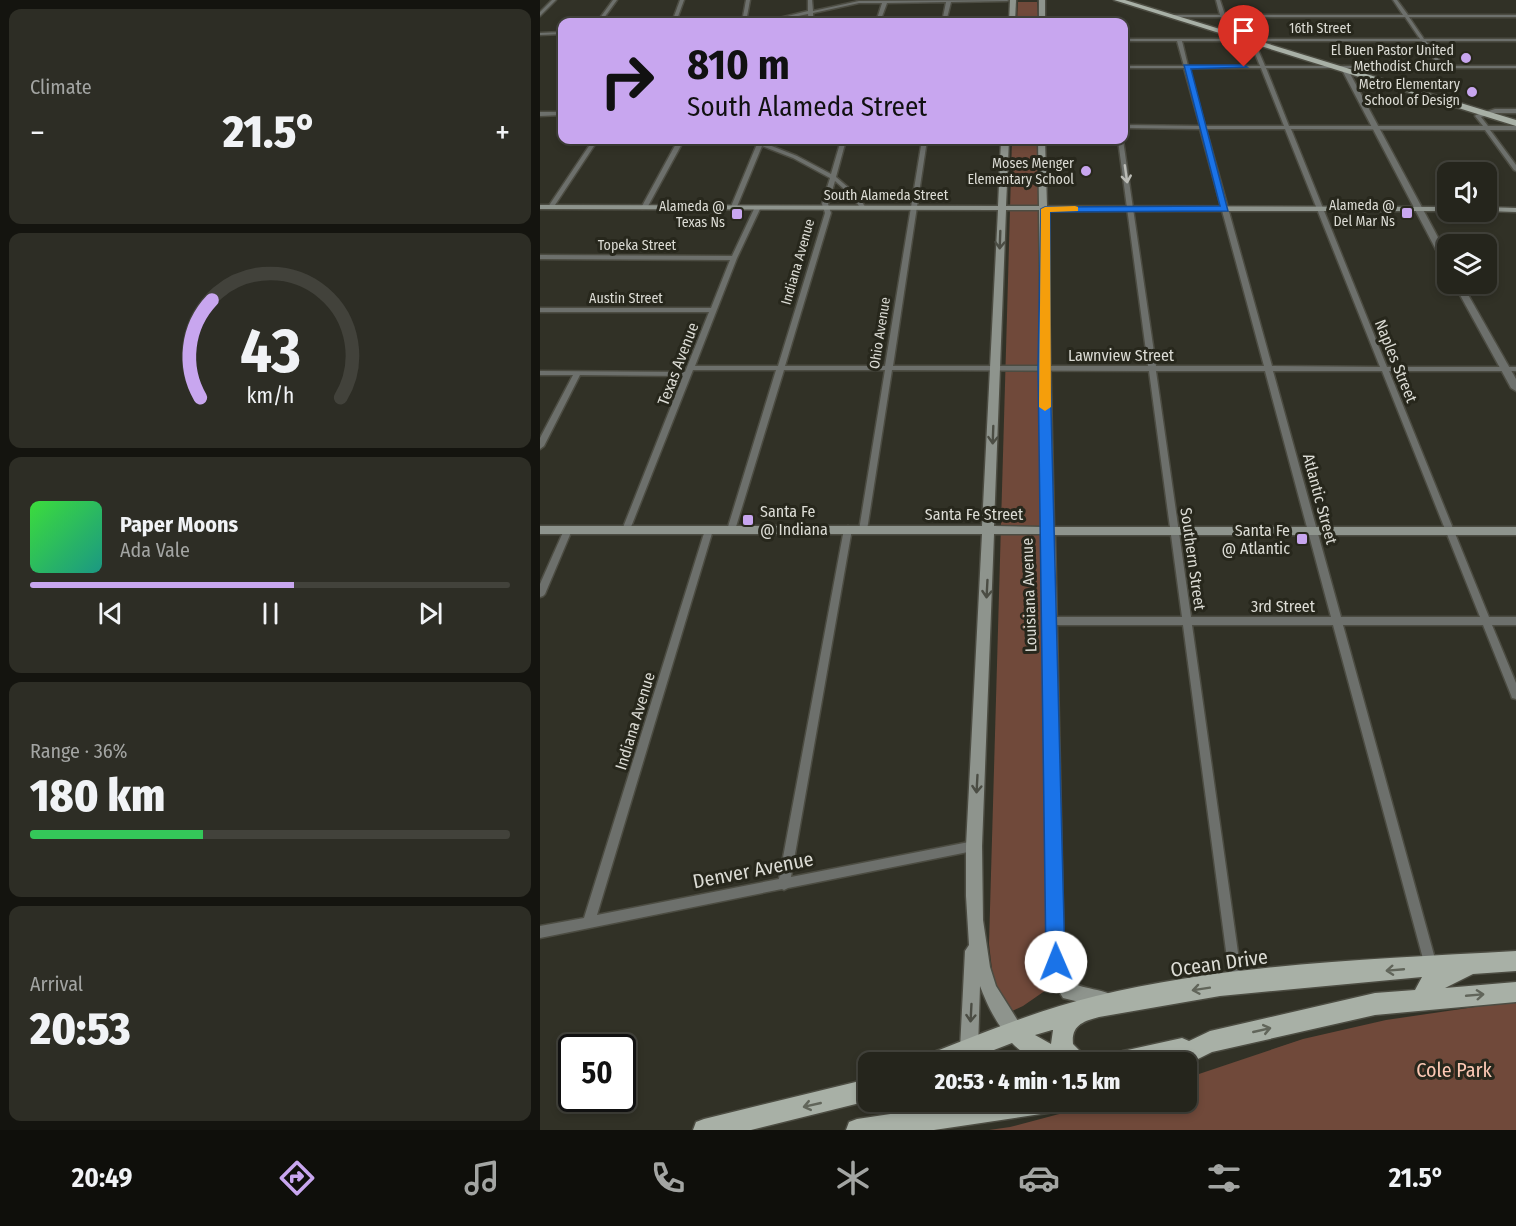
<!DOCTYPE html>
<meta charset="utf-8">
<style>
body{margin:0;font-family:"Fira Sans Condensed",sans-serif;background:#2d2d25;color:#f1f3f6;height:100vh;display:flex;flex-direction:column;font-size:22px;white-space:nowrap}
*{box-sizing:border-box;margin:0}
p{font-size:20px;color:#a3a5a3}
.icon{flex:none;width:33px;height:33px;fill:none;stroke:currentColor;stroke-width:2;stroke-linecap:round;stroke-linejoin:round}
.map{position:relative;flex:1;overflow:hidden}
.sheet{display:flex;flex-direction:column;gap:9px;padding:9px;background:#14140f;width:540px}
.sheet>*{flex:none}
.guide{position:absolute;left:18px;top:18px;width:570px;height:126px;border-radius:12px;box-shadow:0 3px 9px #0003,0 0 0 2px #42423b;background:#c8a6ef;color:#111;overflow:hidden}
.fabs{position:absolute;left:897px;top:162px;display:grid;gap:12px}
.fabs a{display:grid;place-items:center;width:60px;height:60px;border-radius:12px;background:#25251c;box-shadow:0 3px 9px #0003,0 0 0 2px #42423b;font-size:30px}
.speed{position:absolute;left:18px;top:1034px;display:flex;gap:12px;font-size:30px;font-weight:700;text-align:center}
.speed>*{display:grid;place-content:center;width:78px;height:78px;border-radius:50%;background:#25251c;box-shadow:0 3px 9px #0003,0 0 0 2px #42423b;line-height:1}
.speed .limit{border:3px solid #111;border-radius:9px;background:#fff;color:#111}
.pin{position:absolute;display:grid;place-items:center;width:51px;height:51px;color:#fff;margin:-62px -26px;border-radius:50% 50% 50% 0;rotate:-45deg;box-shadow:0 0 6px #0007}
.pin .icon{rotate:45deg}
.me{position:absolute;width:66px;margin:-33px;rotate:359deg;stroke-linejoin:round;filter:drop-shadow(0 0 4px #0008)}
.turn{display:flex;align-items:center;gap:21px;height:126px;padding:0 30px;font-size:27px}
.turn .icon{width:78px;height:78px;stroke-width:2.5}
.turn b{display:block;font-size:42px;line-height:51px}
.big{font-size:45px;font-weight:800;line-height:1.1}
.sheet .card{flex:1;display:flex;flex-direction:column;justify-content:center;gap:9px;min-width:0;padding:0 21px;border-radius:12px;background:#2d2d25}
.sheet .dial{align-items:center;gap:0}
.dial svg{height:156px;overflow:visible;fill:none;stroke:#42423b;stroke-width:7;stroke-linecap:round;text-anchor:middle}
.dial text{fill:#f1f3f6;stroke:none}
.song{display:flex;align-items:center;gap:18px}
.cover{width:72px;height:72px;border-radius:9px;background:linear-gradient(135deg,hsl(120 70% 55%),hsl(170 70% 35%))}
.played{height:6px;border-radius:3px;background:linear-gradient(90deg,#c8a6ef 55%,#42423b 55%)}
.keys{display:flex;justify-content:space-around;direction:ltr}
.heat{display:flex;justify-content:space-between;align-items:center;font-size:33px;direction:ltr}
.charge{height:9px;border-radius:4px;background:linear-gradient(90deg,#34c759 36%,#42423b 0)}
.trip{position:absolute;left:318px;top:1052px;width:339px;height:60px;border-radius:12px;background:#25251c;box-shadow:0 3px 9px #0003,0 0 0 2px #42423b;font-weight:800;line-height:60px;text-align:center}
.dock{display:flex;height:96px;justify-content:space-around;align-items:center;background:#0f0f0b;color:#a3a5a3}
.dock .icon{width:42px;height:42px}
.dock .active{color:#c8a6ef}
.dock b{font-size:27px;color:#f1f3f6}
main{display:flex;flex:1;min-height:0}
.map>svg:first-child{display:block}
</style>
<main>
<section class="sheet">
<div class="card"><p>Climate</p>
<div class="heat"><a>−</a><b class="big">21.5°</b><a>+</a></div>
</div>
<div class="card dial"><svg viewBox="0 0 100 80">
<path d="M14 69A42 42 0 1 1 86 69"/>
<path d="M14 69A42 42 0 0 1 20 19" stroke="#c8a6ef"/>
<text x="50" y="56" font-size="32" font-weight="700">43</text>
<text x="50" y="72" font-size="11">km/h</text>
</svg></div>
<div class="card">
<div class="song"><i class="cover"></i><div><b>Paper Moons</b><p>Ada Vale</p></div></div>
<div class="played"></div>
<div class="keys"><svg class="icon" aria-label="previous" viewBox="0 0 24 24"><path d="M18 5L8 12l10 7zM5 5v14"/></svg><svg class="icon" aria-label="pause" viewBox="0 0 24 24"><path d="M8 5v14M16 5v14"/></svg><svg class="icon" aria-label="next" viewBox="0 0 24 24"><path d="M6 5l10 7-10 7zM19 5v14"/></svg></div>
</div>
<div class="card"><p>Range · 36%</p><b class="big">180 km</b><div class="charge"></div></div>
<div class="card"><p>Arrival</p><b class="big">20:53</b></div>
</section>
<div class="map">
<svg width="976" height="1130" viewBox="0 0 976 1130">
<rect width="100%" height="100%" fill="#313126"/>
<g fill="#70493a">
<path d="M478,2H497L498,22H477Z"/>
<path d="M472,140H499L509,988L483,1006L468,1013L453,978L449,944Z"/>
<path d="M976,1001V1130H449L470,1127L568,1101H646L647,1078L763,1039L846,1020Z"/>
</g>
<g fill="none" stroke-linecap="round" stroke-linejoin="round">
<defs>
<g id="minor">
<path d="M12,0H16L0,16V12Z"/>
<path d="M73,0H77L61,22H57Z"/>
<path d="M140,0H144L136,22H132Z"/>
<path d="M206,0H210L206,22H202Z"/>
<path d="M268,0H272L273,11L319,1L469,0L467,1L411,2L406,22H402L406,2L347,3L340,22H336L342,3H319L273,13V22H269L268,14L229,22H223L268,11Z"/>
<path d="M676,0H680L685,15H863L853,0H857L868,15H976V17H869L884,39H976V41H886L903,66H976V68H726L749,126H943L935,116L936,115L955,109H976V113H955L941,117L948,126H976V130H950L976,165V171L974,170L945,130L751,129L847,367H976V371H849L949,617H976V625H952L976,683V699L972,698L971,695L943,625H803L897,966L895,970L891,972L887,970L885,966L793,625H652L702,981L700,985L696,987L692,985L690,981L643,625H510L507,623L505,621L507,619L510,617H642L609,371L352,370L327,530L323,533L319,530L345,370H244L195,530L191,533L187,530L236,370H153L89,532H83L82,530L143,376L40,375L4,446L0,449V438L33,375H0V371L145,372L169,312H0V308H171L190,260L0,259V255L192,256L214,209L219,208L220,209L197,258L155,366H238L285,213L282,204L290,178L253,158L222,146L196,209L191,210L190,209L217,144L207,141V140L219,141L220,140H224V143L257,156L291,174L301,140H306L296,177L317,195L326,208L321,209L313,197L295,181L288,204L291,213L245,366H345L382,140H387L353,366H608L578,140H583L616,366H724L660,129L584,128V125L660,126L644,68H584V66H644L637,41H584V39H880L865,17H685L690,34L688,35L686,34L681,17H631L629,16L631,15H680ZM642,41H707L712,46L720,66H648ZM712,41H882L899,66H725L716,45ZM649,68H721L744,126H665ZM666,129H745L840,367L732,366ZM616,371H725L791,617H651ZM733,371H842L940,617H801Z"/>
<path d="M22,32V34L0,35V33Z"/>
<path d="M0,112H22V115L0,116Z"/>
<path d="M53,140H58L13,208H9L8,207Z"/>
<path d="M138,140H144L107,208L102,209L101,208Z"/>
<path d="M308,526L312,529L251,877L434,841L438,842L440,846L438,850L248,888L244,890L242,889L0,938V926L44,918L165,530L169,527L173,530L57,915L239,879L304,529Z"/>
<path d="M28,527L32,530L5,594L3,596L0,597V584L24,530Z"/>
</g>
<g id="tertiary">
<path d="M804,66L807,68L908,256V267L904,265L801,68Z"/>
<path d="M914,284H922L976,379V391L971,388Z"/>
</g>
<g id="secondary">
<path d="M470,0H476L475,22H469Z"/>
<rect x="499" y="0" width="6" height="22"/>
<path d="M461,140H469L466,206H499L498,140H505L507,206L908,207V211H507L514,527H976V535H515L524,961C528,993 546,984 570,994L572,1000L570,1006L564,1008L523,998L510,977L508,961L503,534H454L442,846L443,920L450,967L456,986L485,1032L482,1038L476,1041C460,1034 446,1002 440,986L438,1049L435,1055L429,1058L423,1055L420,1049L425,951L429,945L426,896V846L442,534H0V526H442L458,210L0,209V205L458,206ZM466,210H499L503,527L454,526Z"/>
<path d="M946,207L976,208V212L946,211Z"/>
</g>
<g id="primary">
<path d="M574,0H585L976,120V126Z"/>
<path d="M976,951V971L933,974L905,988L976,982V1002L835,1015L672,1052L646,1065V1062H572L575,1054L583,1051L642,1038L649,1041L670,1031L835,993L875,990L882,977L680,996L559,1017C544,1021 531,1025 533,1044L543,1054L546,1062C517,1062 494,1066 472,1043L423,1062H386L389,1054C444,1032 499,1010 556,996C691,963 838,959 976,951ZM513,1030L511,1044L495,1035L512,1030Z"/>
<path d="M328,1079V1101L211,1130H153L156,1122L164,1119Z"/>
<path d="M437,1101H525L522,1109L514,1112L394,1130H306L309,1122L317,1119Z"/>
</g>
</defs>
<use href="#minor" stroke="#4c4c42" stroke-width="3"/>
<use href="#tertiary" stroke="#4c4c42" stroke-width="3"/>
<use href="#secondary" stroke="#4c4c42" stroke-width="3"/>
<use href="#primary" stroke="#4c4c42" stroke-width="3"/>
<use href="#minor" fill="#6d706c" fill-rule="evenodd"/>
<use href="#tertiary" fill="#6d706c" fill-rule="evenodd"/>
<use href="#secondary" fill="#8e948d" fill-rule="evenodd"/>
<use href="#primary" fill="#a8b0a6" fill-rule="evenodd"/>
</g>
<defs><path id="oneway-shaft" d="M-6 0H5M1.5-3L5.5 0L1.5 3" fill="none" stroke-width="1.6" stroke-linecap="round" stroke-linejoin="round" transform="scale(1.5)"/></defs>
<use stroke="#bbbcb6" href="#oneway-shaft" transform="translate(586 174) rotate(82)"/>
<g stroke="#4b4d44">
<use href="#oneway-shaft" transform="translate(460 240) rotate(92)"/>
<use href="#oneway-shaft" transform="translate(453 435) rotate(92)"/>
<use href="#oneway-shaft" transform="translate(447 589) rotate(93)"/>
<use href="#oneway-shaft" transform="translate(437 784) rotate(93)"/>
<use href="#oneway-shaft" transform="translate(431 1013) rotate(93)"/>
</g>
<g stroke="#61655a">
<use href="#oneway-shaft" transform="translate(855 970) rotate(175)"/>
<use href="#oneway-shaft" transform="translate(661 989) rotate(171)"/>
<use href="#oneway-shaft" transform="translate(935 995) rotate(-5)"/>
<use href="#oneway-shaft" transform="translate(722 1030) rotate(-13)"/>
<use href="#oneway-shaft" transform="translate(272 1105) rotate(167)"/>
</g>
<path fill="#1a73e8" stroke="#114b97" stroke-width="1.5" d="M644,65H704L707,67L651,69L688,211L510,212V368L525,962L522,968L516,971L509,968L506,962L498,368L501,209L505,207L680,206Z"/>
<path fill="#f59e0b" d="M535,206L538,207V211L510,212L511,407L505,411L499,407L501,209L505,207Z"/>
<g fill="#c8a6ef" stroke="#27271c" stroke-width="2">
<circle cx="926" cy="58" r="6"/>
<circle cx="932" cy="92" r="6"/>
<circle cx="546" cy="171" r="6"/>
<rect x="861" y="207" width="12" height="12" rx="3"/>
<rect x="191" y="208" width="12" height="12" rx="3"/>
<rect x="202" y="514" width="12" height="12" rx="3"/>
<rect x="756" y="533" width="12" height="12" rx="3"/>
</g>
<g text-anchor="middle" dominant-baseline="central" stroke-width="6" stroke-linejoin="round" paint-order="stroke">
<g font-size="14" fill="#dcdcd5" stroke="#27271c">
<text x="780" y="28">16th Street</text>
<text x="346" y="195">South Alameda Street</text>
<text x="97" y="245">Topeka Street</text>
<text transform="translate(258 262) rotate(-74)">Indiana Avenue</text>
<text x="86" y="298">Austin Street</text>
<text transform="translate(340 333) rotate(-81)">Ohio Avenue</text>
</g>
<g font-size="14" fill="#dcdcd5" stroke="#27271c" text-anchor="end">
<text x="914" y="50">El Buen Pastor United<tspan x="914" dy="16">Methodist Church</tspan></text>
<text x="920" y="84">Metro Elementary<tspan x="920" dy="16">School of Design</tspan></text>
<text x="534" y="163">Moses Menger<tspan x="534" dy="16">Elementary School</tspan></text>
<text x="855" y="205">Alameda @<tspan x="855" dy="16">Del Mar Ns</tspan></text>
<text x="185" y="206">Alameda @<tspan x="185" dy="16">Texas Ns</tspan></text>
</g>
<g font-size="16" fill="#dcdcd5" stroke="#27271c">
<text x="581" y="355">Lawnview Street</text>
<text transform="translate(856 361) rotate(68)">Naples Street</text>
<text transform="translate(138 364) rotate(-69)">Texas Avenue</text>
<text transform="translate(780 499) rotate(75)">Atlantic Street</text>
<text x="434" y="514">Santa Fe Street</text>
<text transform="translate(653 559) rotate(82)">Southern Street</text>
<text transform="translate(489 595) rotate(-92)">Louisiana Avenue</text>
<text x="743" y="606">3rd Street</text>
<text transform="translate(95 721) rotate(-73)">Indiana Avenue</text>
</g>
<g font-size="16" fill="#dcdcd5" stroke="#27271c" text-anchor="start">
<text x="220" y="511">Santa Fe<tspan x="220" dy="18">@ Indiana</tspan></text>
<text x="750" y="530" text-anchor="end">Santa Fe<tspan x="750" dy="18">@ Atlantic</tspan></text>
</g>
<g font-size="20" fill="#dcdcd5" stroke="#27271c">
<text transform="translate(213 870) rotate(-11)">Denver Avenue</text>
<text transform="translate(679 963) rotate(-8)">Ocean Drive</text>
</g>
<g font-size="20" fill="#fcc8b4" stroke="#27271c">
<text x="914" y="1070">Cole Park</text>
</g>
</g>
</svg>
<div class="fabs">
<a><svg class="icon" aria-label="sound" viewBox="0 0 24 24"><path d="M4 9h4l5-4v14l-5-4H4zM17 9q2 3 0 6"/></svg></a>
<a><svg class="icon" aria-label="layers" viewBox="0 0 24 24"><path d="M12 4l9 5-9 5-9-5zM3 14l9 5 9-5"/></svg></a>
</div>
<div class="speed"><div class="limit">50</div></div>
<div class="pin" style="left:704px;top:67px;background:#d93025"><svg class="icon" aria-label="arrive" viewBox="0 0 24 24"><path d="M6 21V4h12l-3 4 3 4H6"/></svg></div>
<svg class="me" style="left:516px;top:962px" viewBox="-20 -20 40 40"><circle r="19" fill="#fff"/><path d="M0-13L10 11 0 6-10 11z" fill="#1a73e8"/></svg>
<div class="trip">20:53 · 4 min · 1.5 km</div>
<div class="guide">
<div class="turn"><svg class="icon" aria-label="right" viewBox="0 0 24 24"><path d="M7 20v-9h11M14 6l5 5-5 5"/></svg><div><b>810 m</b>South Alameda Street</div></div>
</div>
</div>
</main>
<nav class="dock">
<b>20:49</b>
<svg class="icon active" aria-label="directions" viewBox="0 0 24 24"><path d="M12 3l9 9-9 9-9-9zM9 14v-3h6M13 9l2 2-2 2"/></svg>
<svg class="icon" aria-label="music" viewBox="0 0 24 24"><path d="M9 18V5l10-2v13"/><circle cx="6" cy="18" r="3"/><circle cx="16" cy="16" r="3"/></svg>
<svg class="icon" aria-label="phone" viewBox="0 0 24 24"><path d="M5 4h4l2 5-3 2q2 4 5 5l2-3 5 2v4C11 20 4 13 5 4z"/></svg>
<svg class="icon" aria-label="climate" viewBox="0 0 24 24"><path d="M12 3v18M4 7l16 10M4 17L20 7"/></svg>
<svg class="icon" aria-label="car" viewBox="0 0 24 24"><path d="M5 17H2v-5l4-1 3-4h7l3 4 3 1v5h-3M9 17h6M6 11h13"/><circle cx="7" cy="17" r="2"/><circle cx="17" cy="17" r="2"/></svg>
<svg class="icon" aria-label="filters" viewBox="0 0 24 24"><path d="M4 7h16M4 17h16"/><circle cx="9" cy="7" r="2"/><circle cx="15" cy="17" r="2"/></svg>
<b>21.5°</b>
</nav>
